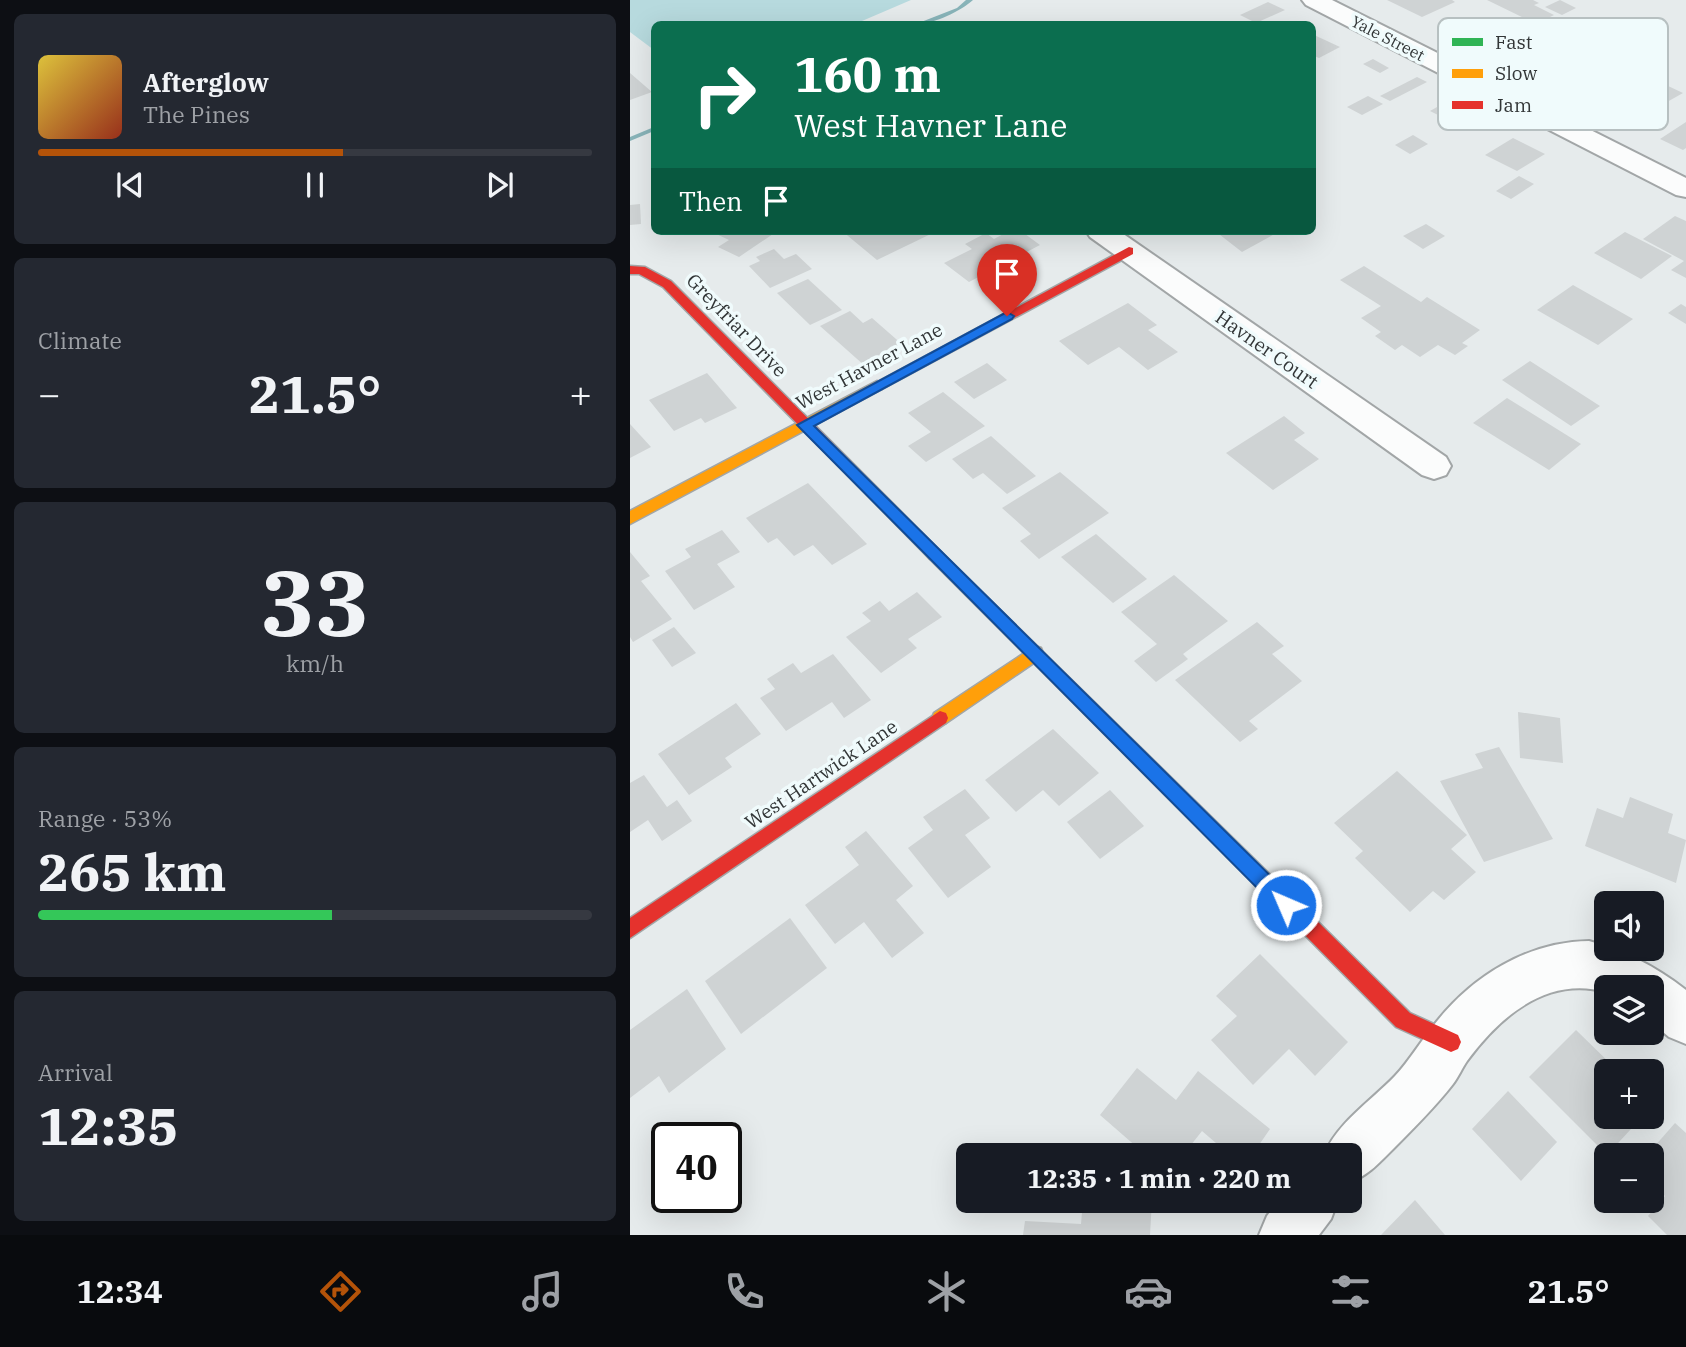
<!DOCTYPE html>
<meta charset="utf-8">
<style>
body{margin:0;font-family:"IBM Plex Serif",serif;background:#242831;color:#f1f3f6;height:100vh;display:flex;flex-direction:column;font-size:26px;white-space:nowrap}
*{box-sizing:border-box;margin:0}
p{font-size:23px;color:#9ea1a6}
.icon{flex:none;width:38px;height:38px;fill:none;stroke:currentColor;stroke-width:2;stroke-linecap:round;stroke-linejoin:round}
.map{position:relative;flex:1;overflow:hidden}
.details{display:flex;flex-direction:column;gap:14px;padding:14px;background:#0d0f14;width:630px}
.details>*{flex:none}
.hud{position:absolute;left:21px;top:21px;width:665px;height:214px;border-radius:10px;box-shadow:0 7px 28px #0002;background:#0b6e4f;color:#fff;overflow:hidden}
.fabs{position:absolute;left:964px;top:891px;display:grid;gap:14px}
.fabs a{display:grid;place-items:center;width:70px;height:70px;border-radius:10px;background:#171b24;box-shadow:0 7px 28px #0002;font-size:35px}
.speed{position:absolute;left:21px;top:1122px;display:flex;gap:14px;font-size:35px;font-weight:700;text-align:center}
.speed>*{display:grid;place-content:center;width:91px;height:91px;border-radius:50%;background:#171b24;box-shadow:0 7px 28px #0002;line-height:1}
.speed .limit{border:4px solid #111;border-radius:10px;background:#fff;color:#111}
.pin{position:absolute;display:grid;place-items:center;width:60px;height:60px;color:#fff;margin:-72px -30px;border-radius:50% 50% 50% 0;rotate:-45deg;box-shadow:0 0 7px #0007}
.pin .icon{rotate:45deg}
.me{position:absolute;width:77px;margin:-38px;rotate:315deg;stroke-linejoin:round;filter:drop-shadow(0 0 5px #0008)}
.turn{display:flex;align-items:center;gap:24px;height:147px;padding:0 28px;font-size:32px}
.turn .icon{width:91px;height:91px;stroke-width:2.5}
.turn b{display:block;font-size:49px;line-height:60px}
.then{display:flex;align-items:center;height:66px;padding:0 28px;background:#0003;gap:14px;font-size:26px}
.big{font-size:52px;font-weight:700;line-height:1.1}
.details .widget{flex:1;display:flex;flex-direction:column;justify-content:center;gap:10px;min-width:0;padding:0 24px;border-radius:10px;background:#242831}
.details .dial{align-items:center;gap:0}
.dial b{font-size:91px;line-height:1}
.song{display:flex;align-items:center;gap:21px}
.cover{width:84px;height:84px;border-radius:10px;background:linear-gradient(135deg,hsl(50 70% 55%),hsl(10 70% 35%))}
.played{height:7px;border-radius:4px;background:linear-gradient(90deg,#b45309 55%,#363941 55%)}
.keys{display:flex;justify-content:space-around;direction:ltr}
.heat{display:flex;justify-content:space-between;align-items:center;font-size:38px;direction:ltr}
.charge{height:10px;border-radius:5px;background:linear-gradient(90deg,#34c759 53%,#363941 0)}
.trip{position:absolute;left:326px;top:1143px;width:406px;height:70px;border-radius:10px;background:#171b24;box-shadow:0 7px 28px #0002;font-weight:700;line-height:70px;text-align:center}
.menu{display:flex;height:112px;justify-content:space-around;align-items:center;background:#090b0e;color:#9ea1a6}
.menu .icon{width:49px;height:49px}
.menu .on{color:#b45309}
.menu b{font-size:32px;color:#f1f3f6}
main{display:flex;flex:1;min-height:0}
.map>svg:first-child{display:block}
</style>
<main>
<section class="details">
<div class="widget">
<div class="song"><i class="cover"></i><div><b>Afterglow</b><p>The Pines</p></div></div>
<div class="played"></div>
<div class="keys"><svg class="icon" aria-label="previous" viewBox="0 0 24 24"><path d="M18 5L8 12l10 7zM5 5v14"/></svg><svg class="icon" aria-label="pause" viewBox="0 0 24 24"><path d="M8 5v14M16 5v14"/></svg><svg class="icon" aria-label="next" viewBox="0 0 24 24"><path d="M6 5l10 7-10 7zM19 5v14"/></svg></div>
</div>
<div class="widget"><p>Climate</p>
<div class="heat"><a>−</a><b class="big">21.5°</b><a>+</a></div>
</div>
<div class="widget dial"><b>33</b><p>km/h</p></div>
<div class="widget"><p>Range · 53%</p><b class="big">265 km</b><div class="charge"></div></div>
<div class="widget"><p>Arrival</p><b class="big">12:35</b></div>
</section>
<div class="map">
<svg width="1056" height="1235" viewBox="0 0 1056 1235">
<rect width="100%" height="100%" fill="#e6ebec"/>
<path fill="#b7dade" d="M0,0H281L225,24H24V50L0,32Z"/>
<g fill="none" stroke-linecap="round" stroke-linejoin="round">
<g fill="#88b4b9" fill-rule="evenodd">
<path d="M336,0H343C331,11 302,25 286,24L327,8Z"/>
<path d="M24,127V131L0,141V137Z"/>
</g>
</g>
<g fill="#cfd3d4">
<path d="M757,0H822L825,2L792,17Z"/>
<path d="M857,0H903L909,3L904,5L924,15L906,24Z"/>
<path d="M930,0L946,8L932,15L915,7Z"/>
<path d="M638,2L655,10L626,23L610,15Z"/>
<path d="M682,34L710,47L689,58L682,55Z"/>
<path d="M743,59L759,68L750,73L733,64Z"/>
<path d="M0,73L22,92L0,100Z"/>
<path d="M787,77L797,82L760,101L750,96Z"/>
<path d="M1036,85L1053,93L1037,102L1020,94Z"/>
<path d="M738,96L753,104L732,115L717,107Z"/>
<path d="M823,98L847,110L824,123L800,111Z"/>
<path d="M1056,122V148L1053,150L1030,139Z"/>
<path d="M783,135L798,144L780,154L765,145Z"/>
<path d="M883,138L915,154L887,171L855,155Z"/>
<path d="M889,176L904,184L881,199L866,191Z"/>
<path d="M10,204L11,224L0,225V205Z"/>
<path d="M1045,216L1056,221V278L1041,270L1054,261L1013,239Z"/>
<path d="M796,224L815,236L793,249L773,236Z"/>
<path d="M80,231H143L146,232L109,257L88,247L99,240Z"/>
<path d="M212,231H307L247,260Z"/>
<path d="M379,231H391L410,245L339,282L314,263L342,249L335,244L356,233L364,239Z"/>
<path d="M585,231H650L612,252Z"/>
<path d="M995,232L1042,256L1011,279L964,253Z"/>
<path d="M144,249L154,259L166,254L182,269L140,288L119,266L130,261L126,257Z"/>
<path d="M734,266L791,302L797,297L850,330L832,343L838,346L825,355L808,345L790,357L772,345L765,350L745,336L751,332L731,318L751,306L710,280Z"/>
<path d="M178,279L212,310L180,325L147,293Z"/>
<path d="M943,285L1003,319L968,345L907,310Z"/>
<path d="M498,303L527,325L518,330L548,352L518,370L489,347L458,365L429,341Z"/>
<path d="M1051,304L1056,307V324L1038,313Z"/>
<path d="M220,311L233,323L242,318L274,346L235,366L190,326Z"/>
<path d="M900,361L970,406L941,426L872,380Z"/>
<path d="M357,363L377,380L344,399L324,382Z"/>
<path d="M77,373L107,408L75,423L71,418L44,431L19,400Z"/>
<path d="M313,392L355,426L296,462L278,446L301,432L278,413Z"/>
<path d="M877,398L951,444L919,470L843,423Z"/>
<path d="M654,416L675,433L664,440L689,459L643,490L596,453Z"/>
<path d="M0,424L21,447L0,458Z"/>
<path d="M361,436L406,476L377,494L353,473L343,479L322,459Z"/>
<path d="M430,472L479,513L409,559L390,541L401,534L372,508Z"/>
<path d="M178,483L237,544L202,565L183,545L164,556L147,538L138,543L116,518Z"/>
<path d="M92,530L110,552L87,564L105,587L64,610L35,571L61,557L55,549Z"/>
<path d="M466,534L517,579L483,603L431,557Z"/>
<path d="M0,552L20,576L11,581L42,619L3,642L0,637Z"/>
<path d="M544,575L598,621L553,654L558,659L526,682L504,661L527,644L491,612Z"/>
<path d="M287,592L312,617L278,639L287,648L251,673L216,637L241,621L232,613L250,601L259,611Z"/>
<path d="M627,622L654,646L642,654L672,681L619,721L628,729L610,742L545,680Z"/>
<path d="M44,627L66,653L42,667L22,640Z"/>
<path d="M203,654L241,700L214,718L202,702L156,731L130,698L145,689L137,679L163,663L171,673Z"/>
<path d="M106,703L131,734L95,758L102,767L59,795L28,754Z"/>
<path d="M888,712L930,718L933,763L890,758Z"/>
<path d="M423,729L469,773L429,806L413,790L386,812L355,780Z"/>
<path d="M869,747L923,839L854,862L810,781L853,768L845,754Z"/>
<path d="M767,771L837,835L821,849L846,872L814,900L803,891L780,912L725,858L733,851L704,823Z"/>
<path d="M14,775L37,807L47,800L62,821L32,841L18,820L0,832V783Z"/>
<path d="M335,789L360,818L335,835L361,867L318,898L278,848L303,830L293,817Z"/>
<path d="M480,790L514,826L470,859L437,822Z"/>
<path d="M1000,797L1043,814L1038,833L1056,840L1046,883L955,846L967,808L993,818Z"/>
<path d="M236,831L283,886L266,900L294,933L262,958L234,922L205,944L175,905L229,865L215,847Z"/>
<path d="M160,918L197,968L111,1034L75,981Z"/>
<path d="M630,954L718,1042L685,1076L659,1049L623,1085L581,1040L607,1016L586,996Z"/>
<path d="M57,989L96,1049L39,1093L29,1076L0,1098V1030Z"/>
<path d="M946,1030L988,1071H976V1116H1013L977,1155L899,1077Z"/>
<path d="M507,1068L546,1100L568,1071L640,1129L622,1155H600L572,1131L553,1155H516L470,1115Z"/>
<path d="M878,1091L927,1142L891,1181L842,1129Z"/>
<path d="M1045,1123L1056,1133V1235H1037L1018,1216L1035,1196L1022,1183V1155H1017Z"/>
<path d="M453,1200H522L520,1235H393L395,1221L451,1224Z"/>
<path d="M785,1200L815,1235H751Z"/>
</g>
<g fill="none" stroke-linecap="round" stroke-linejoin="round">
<defs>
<g id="street">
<path d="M672,0H702L1056,178V197L1046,195L676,5Z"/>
<path d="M456,231H489L816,457L821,466L816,475L804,479L792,475L460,237Z"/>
<path d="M959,941C994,950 1025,966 1056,990V1044L1039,1037L1022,1023V987H976V992C918,976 871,1015 837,1061C832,1068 829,1076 823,1084C806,1106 785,1127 765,1147C750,1162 739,1175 719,1183V1155H694C707,1123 741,1101 765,1076C780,1060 790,1042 804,1025C842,976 897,942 959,941Z"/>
<path d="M649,1200H708L701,1219L689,1235H629L637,1216Z"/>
</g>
<path id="fast" d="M305,549L310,551L676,910L678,916L676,922L669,925L662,922L300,559L297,555L300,551Z"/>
<g id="slow">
<path d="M247,381L254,386L252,389L0,524V511Z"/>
<path d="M405,646L411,648L413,653L411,658L316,723L310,725L304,723L302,718L304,713Z"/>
</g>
<g id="jam">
<path d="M499,247L503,248V254L252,389H242L240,386Z"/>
<path d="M0,266L15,267L41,281L310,551L313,555L310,559H300L33,287L9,274H0Z"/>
<path d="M310,711L316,713L318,718L316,723L0,938V918Z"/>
<path d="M669,907L676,910L780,1013L828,1035L831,1042L828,1049L821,1052L766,1027L662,922L660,916L662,910Z"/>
</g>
</defs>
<use href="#street" stroke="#a2a6a7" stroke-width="4"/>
<use href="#fast" stroke="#a2a6a7" stroke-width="3"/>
<use href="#slow" stroke="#a2a6a7" stroke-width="3"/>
<use href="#jam" stroke="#a2a6a7" stroke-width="3"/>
<use href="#street" fill="#fbfcfc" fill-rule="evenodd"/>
<use href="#fast" fill="#30b455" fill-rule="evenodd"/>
<use href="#slow" fill="#ff9f0a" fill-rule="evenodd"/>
<use href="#jam" fill="#e5322d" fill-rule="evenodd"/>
</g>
<path fill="#1a73e8" stroke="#114b97" stroke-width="2" d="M377,312L384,316L382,319L184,426L663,898L666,905L663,911L656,914L650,911L167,425Z"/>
<g text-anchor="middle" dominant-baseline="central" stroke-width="7" stroke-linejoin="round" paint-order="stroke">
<g font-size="16" fill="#323637" stroke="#f0fbfc">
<text transform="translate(758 38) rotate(27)">Yale Street</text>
</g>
<g font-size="19" fill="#323637" stroke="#f0fbfc">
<text transform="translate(107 325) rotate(46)">Greyfriar Drive</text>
<text transform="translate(637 349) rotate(35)">Havner Court</text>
<text transform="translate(239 366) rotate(-28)">West Havner Lane</text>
<text transform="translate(191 774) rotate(-34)">West Hartwick Lane</text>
</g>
</g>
<rect x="808" y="18" width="230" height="112" rx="10" fill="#f0fbfc" stroke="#b7c0c1" stroke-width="2"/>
<rect x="822" y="38" width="31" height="8" fill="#30b455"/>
<rect x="822" y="69" width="31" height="9" fill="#ff9f0a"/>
<rect x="822" y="101" width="31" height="8" fill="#e5322d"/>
<g font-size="19" fill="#323637">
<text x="865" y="49">Fast</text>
<text x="865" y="80">Slow</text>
<text x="865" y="112">Jam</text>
</g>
</svg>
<div class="fabs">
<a><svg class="icon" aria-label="sound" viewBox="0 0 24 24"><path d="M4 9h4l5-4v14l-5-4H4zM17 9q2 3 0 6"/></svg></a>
<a><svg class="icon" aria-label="layers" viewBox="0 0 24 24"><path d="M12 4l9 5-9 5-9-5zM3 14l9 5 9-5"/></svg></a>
<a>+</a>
<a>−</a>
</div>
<div class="speed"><div class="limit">40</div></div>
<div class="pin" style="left:377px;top:316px;background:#d93025"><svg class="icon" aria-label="arrive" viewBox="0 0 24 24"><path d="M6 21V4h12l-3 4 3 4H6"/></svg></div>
<svg class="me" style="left:656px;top:905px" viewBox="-20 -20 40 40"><circle r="17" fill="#1a73e8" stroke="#fff" stroke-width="3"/><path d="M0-11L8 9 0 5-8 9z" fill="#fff"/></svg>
<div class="trip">12:35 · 1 min · 220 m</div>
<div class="hud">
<div class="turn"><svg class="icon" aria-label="right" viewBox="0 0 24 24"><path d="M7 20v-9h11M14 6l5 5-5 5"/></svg><div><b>160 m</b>West Havner Lane</div></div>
<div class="then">Then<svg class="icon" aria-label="arrive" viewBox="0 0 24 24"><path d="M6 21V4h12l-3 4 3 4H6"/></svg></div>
</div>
</div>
</main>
<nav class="menu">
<b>12:34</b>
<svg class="icon on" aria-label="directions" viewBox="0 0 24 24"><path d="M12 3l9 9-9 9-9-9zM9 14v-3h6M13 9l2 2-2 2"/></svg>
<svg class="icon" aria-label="music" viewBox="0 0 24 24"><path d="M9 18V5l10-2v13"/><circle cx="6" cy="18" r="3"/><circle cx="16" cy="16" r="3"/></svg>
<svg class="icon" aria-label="phone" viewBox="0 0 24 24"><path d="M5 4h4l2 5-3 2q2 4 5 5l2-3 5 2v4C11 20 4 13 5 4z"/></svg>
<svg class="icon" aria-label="climate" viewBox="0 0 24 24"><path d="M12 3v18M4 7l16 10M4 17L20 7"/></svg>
<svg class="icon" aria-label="car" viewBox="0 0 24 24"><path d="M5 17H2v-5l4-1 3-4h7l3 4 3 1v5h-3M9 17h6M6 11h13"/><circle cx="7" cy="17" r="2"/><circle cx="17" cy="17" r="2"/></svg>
<svg class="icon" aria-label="filters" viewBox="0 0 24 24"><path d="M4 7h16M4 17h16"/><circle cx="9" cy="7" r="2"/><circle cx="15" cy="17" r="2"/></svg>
<b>21.5°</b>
</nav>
